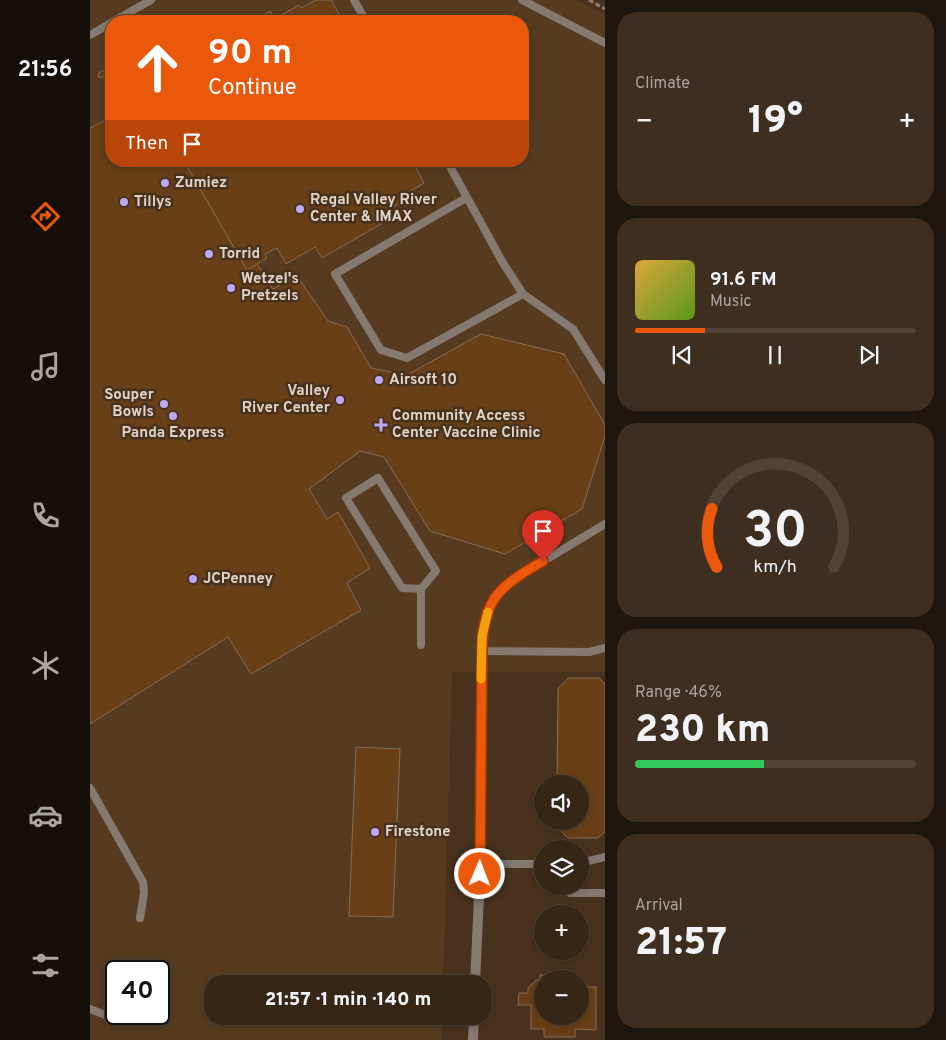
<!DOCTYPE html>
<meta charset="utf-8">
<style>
body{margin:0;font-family:Overpass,sans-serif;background:#3d2e1f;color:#f1f3f6;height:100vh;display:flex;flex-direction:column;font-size:19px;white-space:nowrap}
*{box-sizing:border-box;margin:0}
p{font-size:16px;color:#aaa5a1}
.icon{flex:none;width:28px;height:28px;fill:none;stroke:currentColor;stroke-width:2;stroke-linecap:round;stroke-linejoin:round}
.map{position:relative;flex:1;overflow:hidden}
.details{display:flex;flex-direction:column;gap:12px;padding:12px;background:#1e150c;width:341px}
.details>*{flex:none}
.hud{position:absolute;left:15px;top:15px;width:424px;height:152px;border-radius:20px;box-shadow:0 2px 8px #0003,0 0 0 1px #504335;background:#ea580c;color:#fff;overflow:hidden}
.buttons{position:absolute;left:444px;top:775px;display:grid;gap:10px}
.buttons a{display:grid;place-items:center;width:55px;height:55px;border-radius:50%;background:#362616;box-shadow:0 2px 8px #0003,0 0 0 1px #504335;font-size:25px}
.speed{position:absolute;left:15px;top:960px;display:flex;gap:10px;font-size:25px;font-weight:700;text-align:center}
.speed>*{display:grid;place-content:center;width:65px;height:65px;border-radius:50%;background:#362616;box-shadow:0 2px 8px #0003,0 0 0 1px #504335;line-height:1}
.speed .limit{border:2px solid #111;border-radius:8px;background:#fff;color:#111}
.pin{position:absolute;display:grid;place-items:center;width:42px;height:42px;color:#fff;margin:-51px -21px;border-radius:50% 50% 50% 0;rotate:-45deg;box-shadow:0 0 5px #0007}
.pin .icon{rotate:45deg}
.me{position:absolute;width:55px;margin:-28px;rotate:1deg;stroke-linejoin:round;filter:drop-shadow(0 0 4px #0008)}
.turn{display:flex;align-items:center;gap:18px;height:105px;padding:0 20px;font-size:22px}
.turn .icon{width:65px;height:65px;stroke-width:2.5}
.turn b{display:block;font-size:35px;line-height:42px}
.then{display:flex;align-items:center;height:48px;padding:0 20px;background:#0003;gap:10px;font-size:19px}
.big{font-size:38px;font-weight:800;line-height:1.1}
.details .tile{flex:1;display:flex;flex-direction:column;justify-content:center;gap:8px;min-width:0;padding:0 18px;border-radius:20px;background:#3d2e1f}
.details .dial{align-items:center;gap:0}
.dial svg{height:130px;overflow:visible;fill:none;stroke:#504335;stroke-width:7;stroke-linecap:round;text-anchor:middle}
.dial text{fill:#f1f3f6;stroke:none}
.song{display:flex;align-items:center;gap:15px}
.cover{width:60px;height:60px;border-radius:8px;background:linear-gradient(135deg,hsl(40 70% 55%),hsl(90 70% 35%))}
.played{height:5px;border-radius:2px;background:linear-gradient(90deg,#ea580c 25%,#504335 25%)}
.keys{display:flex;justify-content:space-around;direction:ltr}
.heat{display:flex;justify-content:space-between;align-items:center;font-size:28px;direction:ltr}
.charge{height:8px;border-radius:4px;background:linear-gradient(90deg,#34c759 46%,#504335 0)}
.trip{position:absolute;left:114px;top:975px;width:288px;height:50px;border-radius:20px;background:#362616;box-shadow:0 2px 8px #0003,0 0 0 1px #504335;font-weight:800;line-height:50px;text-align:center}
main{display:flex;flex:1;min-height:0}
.tab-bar{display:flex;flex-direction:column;width:90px;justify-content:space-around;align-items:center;background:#160f09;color:#aaa5a1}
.tab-bar .icon{width:35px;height:35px}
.tab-bar .active{color:#ea580c}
.tab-bar b{font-size:22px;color:#f1f3f6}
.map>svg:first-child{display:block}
</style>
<main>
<nav class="tab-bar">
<b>21:56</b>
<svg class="icon active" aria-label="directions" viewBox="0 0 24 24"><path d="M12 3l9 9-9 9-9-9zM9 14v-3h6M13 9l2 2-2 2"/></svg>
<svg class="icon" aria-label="music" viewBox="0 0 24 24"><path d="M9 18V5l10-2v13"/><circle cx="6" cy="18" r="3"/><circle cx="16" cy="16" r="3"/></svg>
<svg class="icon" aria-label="phone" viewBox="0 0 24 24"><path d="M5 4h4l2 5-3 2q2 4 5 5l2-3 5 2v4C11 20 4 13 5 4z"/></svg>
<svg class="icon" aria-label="climate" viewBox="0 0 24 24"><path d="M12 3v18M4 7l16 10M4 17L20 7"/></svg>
<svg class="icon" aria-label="car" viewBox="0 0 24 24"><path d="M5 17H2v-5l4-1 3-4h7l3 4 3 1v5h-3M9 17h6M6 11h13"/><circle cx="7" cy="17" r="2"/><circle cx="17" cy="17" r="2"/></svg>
<svg class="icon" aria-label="filters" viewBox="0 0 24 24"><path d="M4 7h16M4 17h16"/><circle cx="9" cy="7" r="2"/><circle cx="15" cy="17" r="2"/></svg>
</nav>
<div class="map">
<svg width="515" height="1040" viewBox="0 0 515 1040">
<rect width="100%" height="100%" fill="#48321e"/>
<path fill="#563b21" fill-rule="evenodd" d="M0,0H486L515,14V672H362L353,984H122V1016H352L351,1040H0ZM21,21H432V161H21ZM26,971H69V1014H26Z"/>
<g fill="#683f16" stroke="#866e58">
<path d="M226,0H241L253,21H163L180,11L185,19L209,5L211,8Z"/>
<path d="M21,66V77H8L9,73Z"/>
<path d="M21,117V161H94L157,270L167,264L183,289L207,276L238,321L257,327L281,368L317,375L391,334L474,354L515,425V436L492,509L415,554L340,531L294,457L270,451L219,489L237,519L248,512L280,568L257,583L271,610L161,674L138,637L0,724V128Z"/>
<path d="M94,161H322L334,183L309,198L312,202L286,216L291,224L232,258L225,247L196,264L187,248L175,254L177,258L157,270Z"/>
<path d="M478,678H509L515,684V832L508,838H478L467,827V821H490V784H467L468,689Z"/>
<path d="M266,747L310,749L303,917L259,916Z"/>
<path d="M450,975H486V979H452V1016H490V987H506V1030L485,1029V1037H454V1029H441V1005H428L429,993H438V988L446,980H450Z"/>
</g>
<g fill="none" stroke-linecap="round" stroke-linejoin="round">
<path stroke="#8d7b6b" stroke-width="3" stroke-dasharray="5 2.5" stroke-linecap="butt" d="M499,0L515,9"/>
<g stroke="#857970" stroke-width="8">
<path d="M264,0L276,21"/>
<path d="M432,0L515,43"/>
<path d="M24,21L61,0"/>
<path d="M0,35L21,23"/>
<path d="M357,161L413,263L433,294L483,329L515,380"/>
<path d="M376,198L245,274L291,350L317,358L433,294"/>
<path d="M288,478L346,571L331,589L312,588L256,498Z"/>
<path d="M515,524L419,582L403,597L394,620L392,651L499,652L515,648"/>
<path d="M331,589V645"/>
<path d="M0,788L53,882L54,893L50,918"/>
<path d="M490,863L515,857"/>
<path d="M391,864H452"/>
<path d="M480,886V893H515"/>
<path d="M0,1009L18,1016"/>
</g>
<g stroke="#857970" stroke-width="10">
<path d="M385,984L390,874L392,651"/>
<path d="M383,1040L384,1016"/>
</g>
</g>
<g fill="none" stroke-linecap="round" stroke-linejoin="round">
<defs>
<path id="route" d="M390,874L392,652C393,598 409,587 453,561"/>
</defs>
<use href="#route" stroke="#983908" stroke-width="12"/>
<use href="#route" stroke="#ea580c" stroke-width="9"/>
<path stroke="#f59e0b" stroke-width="9" d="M391,679L392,636L398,612"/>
</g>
<g fill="#baaaf6" stroke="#48321e" stroke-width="2">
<circle cx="75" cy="183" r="5"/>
<circle cx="34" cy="202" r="5"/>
<circle cx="210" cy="209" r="5"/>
<circle cx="119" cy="254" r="5"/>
<circle cx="141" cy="288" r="5"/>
<circle cx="289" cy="380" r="5"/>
<circle cx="250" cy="400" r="5"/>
<circle cx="74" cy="404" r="5"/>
<circle cx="83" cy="416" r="5"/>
<path d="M288.5 417.5h5v5h5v5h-5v5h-5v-5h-5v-5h5z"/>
<circle cx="103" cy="579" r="5"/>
<circle cx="285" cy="832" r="5"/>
</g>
<g text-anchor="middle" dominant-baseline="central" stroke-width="5" stroke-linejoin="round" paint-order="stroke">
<g font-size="15" font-weight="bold" fill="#e1d3c7" stroke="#48321e" text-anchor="start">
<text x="85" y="183">Zumiez</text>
<text x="220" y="200">Regal Valley River<tspan x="220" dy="17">Center &amp; IMAX</tspan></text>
<text x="44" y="202">Tillys</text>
<text x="129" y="254">Torrid</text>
<text x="151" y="279">Wetzel's<tspan x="151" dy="17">Pretzels</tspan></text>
<text x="299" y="380">Airsoft 10</text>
<text x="240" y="391" text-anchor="end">Valley<tspan x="240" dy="17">River Center</tspan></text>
<text x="64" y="395" text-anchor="end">Souper<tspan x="64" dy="17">Bowls</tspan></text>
<text x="302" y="416">Community Access<tspan x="302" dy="17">Center Vaccine Clinic</tspan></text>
<text x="83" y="433" text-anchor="middle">Panda Express</text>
<text x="113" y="579">JCPenney</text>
<text x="295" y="832">Firestone</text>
</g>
</g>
</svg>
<div class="buttons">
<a><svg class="icon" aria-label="sound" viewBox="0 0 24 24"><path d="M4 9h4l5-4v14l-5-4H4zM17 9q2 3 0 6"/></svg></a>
<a><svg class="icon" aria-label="layers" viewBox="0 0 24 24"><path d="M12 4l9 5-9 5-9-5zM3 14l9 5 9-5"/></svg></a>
<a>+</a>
<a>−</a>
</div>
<div class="speed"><div class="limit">40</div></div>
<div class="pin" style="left:453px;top:561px;background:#d93025"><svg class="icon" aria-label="arrive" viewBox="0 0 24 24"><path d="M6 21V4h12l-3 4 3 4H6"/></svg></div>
<svg class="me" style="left:390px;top:874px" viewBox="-20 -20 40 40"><circle r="17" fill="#ea580c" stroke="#fff" stroke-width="3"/><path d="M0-11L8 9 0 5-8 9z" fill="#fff"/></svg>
<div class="trip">21:57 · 1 min · 140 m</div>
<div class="hud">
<div class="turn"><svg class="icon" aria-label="ahead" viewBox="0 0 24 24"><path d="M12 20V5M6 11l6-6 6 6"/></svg><div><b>90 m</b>Continue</div></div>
<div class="then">Then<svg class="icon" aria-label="arrive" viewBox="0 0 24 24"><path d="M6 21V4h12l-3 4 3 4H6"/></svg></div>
</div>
</div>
<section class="details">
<div class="tile"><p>Climate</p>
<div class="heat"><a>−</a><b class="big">19°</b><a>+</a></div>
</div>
<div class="tile">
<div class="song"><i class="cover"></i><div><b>91.6 FM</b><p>Music</p></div></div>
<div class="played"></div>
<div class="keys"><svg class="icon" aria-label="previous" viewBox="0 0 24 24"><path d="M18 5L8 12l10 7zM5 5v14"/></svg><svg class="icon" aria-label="pause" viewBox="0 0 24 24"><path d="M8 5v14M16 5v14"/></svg><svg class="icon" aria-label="next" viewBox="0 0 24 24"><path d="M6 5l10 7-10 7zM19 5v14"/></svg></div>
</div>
<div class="tile dial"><svg viewBox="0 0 100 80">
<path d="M14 69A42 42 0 1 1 86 69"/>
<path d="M14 69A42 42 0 0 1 11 33" stroke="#ea580c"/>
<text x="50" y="56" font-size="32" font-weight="700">30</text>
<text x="50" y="72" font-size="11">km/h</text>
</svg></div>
<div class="tile"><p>Range · 46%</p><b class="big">230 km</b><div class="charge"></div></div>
<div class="tile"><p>Arrival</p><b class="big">21:57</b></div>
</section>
</main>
